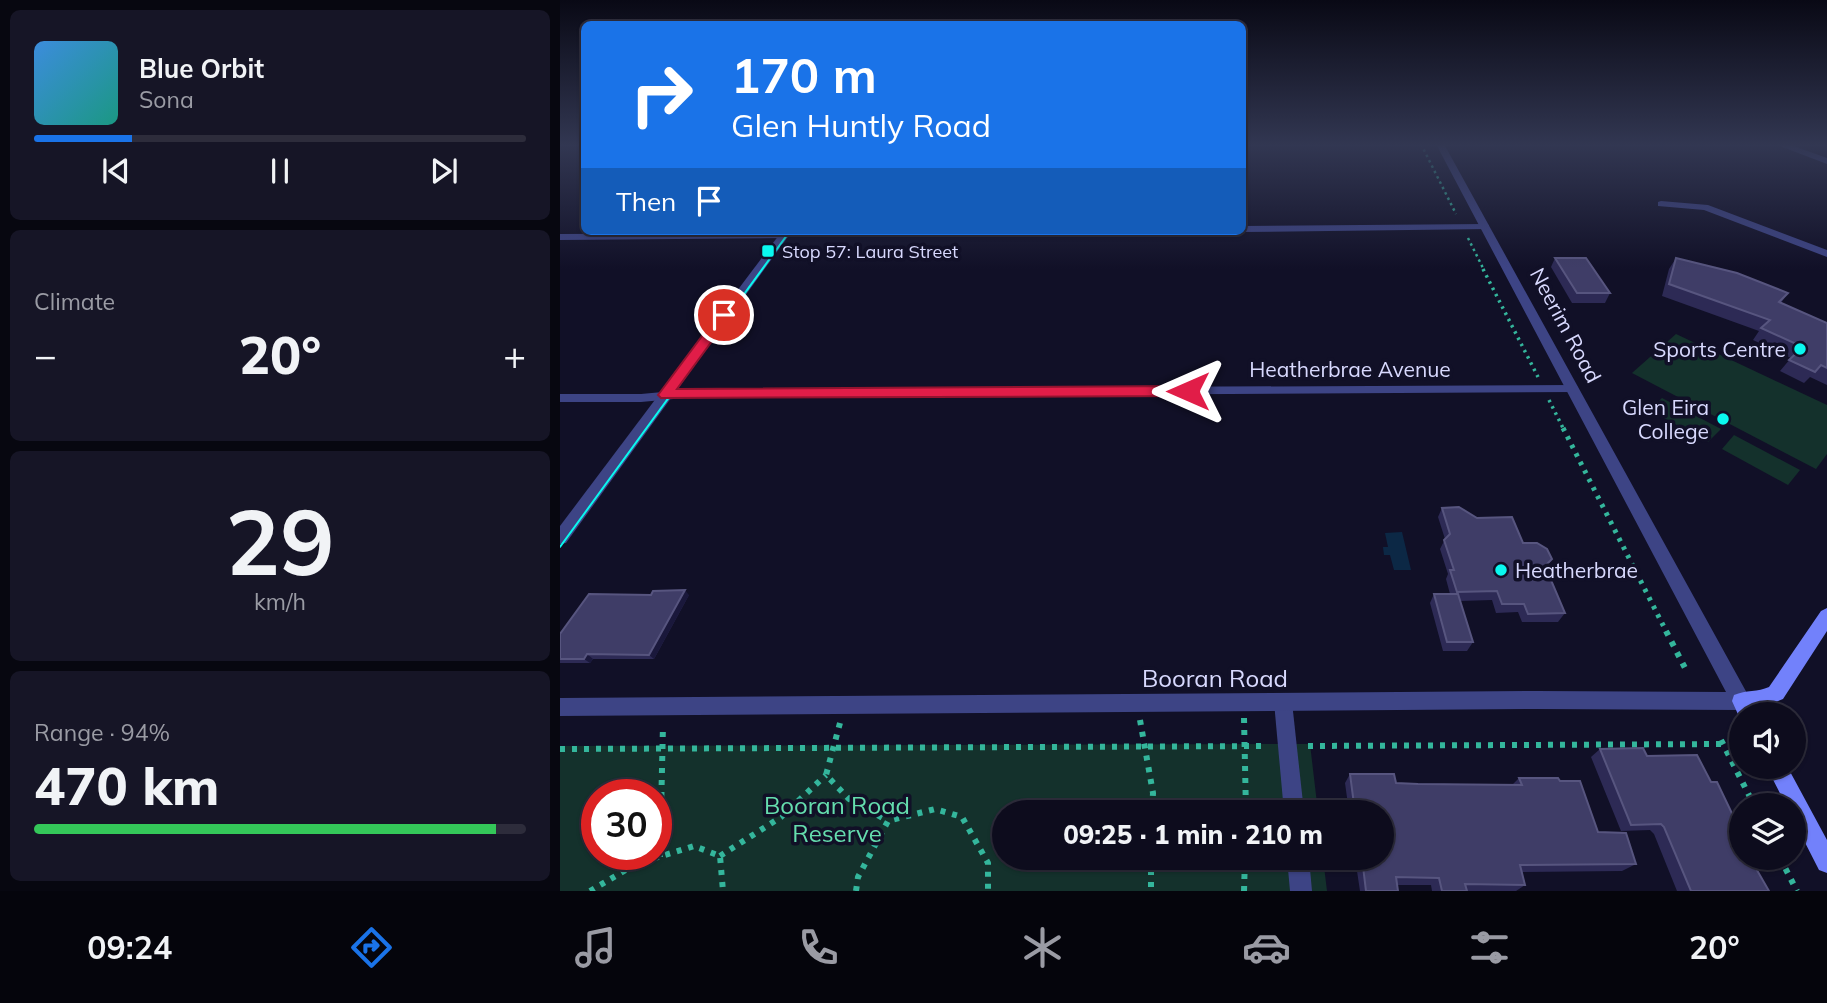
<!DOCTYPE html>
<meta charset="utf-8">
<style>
body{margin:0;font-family:Mulish,sans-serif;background:#161526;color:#f1f3f6;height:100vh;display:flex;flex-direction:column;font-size:26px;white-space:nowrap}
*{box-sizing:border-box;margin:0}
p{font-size:23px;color:#9a9ba4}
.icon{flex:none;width:38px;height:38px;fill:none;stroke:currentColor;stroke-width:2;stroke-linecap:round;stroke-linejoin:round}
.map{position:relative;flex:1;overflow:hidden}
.side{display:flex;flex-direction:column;gap:10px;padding:10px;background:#070710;width:560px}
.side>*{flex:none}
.hud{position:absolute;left:21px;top:21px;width:665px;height:214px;border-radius:10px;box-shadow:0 2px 5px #0004,0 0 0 2px #2d2c3b;background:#1a73e8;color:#fff;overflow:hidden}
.buttons{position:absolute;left:1169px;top:702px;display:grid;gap:14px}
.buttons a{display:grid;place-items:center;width:77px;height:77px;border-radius:50%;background:#0d0c1d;box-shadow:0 2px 5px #0004,0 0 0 2px #2d2c3b;font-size:35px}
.speed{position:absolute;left:21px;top:779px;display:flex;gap:14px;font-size:35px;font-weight:700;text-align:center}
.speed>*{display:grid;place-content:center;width:91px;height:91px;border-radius:50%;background:#0d0c1d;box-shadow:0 2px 5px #0004,0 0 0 2px #2d2c3b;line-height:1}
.speed .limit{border:10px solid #d22;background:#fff;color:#111}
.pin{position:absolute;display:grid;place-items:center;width:60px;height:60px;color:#fff;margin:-30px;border:4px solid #fff;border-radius:50%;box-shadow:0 2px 7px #0007}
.me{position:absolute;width:77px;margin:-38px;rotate:270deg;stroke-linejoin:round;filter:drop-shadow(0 0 5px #0008)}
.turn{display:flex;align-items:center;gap:24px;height:147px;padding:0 35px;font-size:32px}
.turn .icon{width:91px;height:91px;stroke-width:2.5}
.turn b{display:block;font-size:49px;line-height:60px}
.then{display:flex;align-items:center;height:66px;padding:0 35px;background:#0003;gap:14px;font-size:26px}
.big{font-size:52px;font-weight:800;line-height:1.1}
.side .card{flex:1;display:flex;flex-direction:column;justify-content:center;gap:10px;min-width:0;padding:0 24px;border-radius:10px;background:#161526}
.side .dial{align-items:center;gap:0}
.dial b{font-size:91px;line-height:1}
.song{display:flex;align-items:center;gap:21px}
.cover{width:84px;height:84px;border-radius:10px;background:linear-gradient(135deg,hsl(210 70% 55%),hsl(170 70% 35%))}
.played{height:7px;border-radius:4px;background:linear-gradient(90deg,#1a73e8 20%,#2d2c3b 20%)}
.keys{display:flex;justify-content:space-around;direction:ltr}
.heat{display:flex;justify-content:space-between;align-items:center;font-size:38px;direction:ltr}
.charge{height:10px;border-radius:5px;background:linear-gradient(90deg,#34c759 94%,#2d2c3b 0)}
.trip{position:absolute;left:432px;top:800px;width:402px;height:70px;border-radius:35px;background:#0d0c1d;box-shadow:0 2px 5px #0004,0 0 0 2px #2d2c3b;font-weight:800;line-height:70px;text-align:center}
.tabs{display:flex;height:112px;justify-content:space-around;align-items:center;background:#05050c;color:#9a9ba4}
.tabs .icon{width:49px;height:49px}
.tabs .current{color:#1a73e8}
.tabs b{font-size:32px;color:#f1f3f6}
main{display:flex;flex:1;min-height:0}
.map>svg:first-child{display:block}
</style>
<main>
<section class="side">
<div class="card">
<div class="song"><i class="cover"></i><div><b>Blue Orbit</b><p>Sona</p></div></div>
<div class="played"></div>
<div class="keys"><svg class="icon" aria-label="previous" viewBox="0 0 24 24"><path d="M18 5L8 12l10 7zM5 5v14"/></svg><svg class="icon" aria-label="pause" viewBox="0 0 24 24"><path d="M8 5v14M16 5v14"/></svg><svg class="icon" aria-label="next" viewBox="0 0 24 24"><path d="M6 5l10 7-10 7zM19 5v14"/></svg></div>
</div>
<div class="card"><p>Climate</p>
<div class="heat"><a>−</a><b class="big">20°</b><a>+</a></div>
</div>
<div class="card dial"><b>29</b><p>km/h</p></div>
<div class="card"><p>Range · 94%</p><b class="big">470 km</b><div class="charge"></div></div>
</section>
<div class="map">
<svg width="1267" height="891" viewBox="0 0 1267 891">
<rect width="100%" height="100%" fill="#111027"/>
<g fill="#14312c" fill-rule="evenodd">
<path d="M1116,334L1267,405V454L1256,469L1072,373Z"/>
<path d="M1102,398L1161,429L1148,442L1089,410Z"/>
<path d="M1174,435L1240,470L1228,485L1162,449Z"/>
<path d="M750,744L758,812H444V858H763L767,891H0V746ZM37,794H96V854H37Z"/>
</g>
<path fill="#0c2845" d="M842,532L851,570H834L830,555H824L823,547H828L825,533Z"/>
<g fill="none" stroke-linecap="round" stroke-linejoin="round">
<g stroke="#34b69c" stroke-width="2.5" stroke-dasharray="2.5 3.5" stroke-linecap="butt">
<path d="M861,144L896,214"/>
<path d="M908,238L924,270"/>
</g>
<g stroke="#34b69c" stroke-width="3.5" stroke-dasharray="2.5 4.5" stroke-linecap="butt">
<path d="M923,269L978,377"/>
<path d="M989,400L1004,430"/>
</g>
<path stroke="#34b69c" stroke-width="5" stroke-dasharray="3.5 6" stroke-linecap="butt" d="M1003,428L1107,633"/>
<g stroke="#34b69c" stroke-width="6" stroke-dasharray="5 7" stroke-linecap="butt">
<path d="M1106,631L1125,668"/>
<path d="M684,718L686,812"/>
<path d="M580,720L593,793L592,812"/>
<path d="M280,723L266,775L289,799L328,821"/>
<path d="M1161,740L1194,805"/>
<path d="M748,746L1163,744"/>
<path d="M0,749L707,746"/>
<path d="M160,856L221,817L266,775"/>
<path d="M100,857L103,725"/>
<path d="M591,858V891"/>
<path d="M1220,858L1237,891"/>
<path d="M30,891L76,864L134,846L160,856L163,891"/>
<path d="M296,891L298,877L328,821L375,809L402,817L428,863V891"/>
<path d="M684,891L685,858"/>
</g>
<g fill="#3d4485" fill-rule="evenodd">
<path d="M1215,144H1228L1267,158V164Z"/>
<path d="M1101,201L1148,205L1267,250V257L1144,210L1098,206V202Z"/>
<path d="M925,224L929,225V229L682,232L678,231H682V226Z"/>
<path d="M223,233L228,236L227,238L0,240V234Z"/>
<path d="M1012,385L1017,386L1018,389L1017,392L135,397L81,402H0V394H81L135,389Z"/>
<path d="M723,693L730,696L732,702L744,812H724L714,702L716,696Z"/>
<path d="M727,858H749L752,891H730Z"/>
</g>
<g fill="#3d4485" fill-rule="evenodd">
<path d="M876,144H884L1188,695L1190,701L1188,707L1181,710L976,709L0,716V698L976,691L1166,692Z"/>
<path d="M222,231H232L6,543L0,544V526Z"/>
</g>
<g fill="#7281fb" fill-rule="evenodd">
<path d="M1267,608V631L1223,699L1196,710L1197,714H1181V721L1172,701L1174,695C1186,690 1198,692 1209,687L1261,611Z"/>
<path d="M1206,766H1227L1267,840V873L1259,870L1234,821V805H1226Z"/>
</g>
<path stroke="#0af8ef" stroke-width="2" d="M0,547L230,231"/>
</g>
<g fill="#2d2a55">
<path d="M995,258L1050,293L1045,303H1012L991,267Z"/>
<path d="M1116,258L1228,293L1221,303L1267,323V385L1250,377L1244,383L1220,371L1231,358L1193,340L1199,331L1102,296L1109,269Z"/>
<path d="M882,508L963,543L992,559L986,567L1005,613L998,622H962L958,612L936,613L932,600L900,601L913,642L907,651H883L870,603L874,594H890L886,579L888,574L880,549L885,539L878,517Z"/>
<path d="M129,595L94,659H33L30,663H0V634Z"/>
<path d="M1040,749L1087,756L1151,782L1178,826L1174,828L1209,891H1117L1094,834L1090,830L1061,831L1031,757Z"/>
<path d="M790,774L836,783L952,785L959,778L1000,781L1038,832L1076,864L1062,871L962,872L965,885L956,891H872L871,885H837L838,891H800L795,858H822V812H789L785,783Z"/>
</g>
<g fill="#1a183b">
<path d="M125,590L129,595L94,659L89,655Z"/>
<path d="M27,654L33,659L30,663L24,659Z"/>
</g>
<g fill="#3f3d67" stroke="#57557f" stroke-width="2">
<path d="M995,258H1026L1050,293H1017Z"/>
<path d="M1116,258L1177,273L1228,293L1219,302L1267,323V368L1261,365L1255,372L1229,360L1243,347L1201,328L1210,320L1109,284Z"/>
<path d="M899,507L917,518L952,517L963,543H977L987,549L992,559L985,566L1005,613L968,614L964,604H942L937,591L897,592L890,570H894L884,540L890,534L882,508Z"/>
<path d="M125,590L89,655L27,654L24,659H0V634L29,594L91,595L93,591Z"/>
<path d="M874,594H898L913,642H887Z"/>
<path d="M1083,748L1087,756L1137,755L1151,782H1157L1178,826H1173L1181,841V858H1190L1209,891H1131L1104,827L1101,824L1071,825L1040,749Z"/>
<path d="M790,774H834L836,783L858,784L962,785L959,778H998L1000,781H1020L1038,832L1066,833L1076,864L960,865L965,885L905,884L907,891H882L879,878L836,877L838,891H806L802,858H822V812H795Z"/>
</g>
<linearGradient id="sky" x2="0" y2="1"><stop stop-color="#090915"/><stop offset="0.54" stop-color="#323752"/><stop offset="1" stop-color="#323752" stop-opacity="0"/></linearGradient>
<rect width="1267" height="269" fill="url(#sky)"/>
<path fill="#e11d48" stroke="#92132f" stroke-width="2" d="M164,311L171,315L117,389L628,386L635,391L628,396L101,398L98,395L101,391L160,312Z"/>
<g fill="#0af8ef" stroke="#111027" stroke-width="2.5">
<rect x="201" y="244" width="14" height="14" rx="3.5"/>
<circle cx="1240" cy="349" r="7"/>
<circle cx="1163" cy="419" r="7"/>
<circle cx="941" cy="570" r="7"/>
</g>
<g text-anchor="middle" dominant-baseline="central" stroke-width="7" stroke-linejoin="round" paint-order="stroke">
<g font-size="18" fill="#d8d9fe" stroke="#111027" text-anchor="start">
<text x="222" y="251">Stop 57: Laura Street</text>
</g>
<g font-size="21" fill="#d8d9fe" stroke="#111027">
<text transform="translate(1006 325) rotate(62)">Neerim Road</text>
<text x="790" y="369">Heatherbrae Avenue</text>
</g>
<g font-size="21" fill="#d8d9fe" stroke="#111027" text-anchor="end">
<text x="1226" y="349">Sports Centre</text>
<text x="1149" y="407">Glen Eira<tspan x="1149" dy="24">College</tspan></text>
<text x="955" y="570" text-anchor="start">Heatherbrae</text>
</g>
<g font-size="24" fill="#d8d9fe" stroke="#111027">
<text x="655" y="678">Booran Road</text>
</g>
<g font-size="24" fill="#65ddae" stroke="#111027">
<text x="277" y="805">Booran Road<tspan x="277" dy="28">Reserve</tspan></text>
</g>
</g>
</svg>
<div class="buttons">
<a><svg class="icon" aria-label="sound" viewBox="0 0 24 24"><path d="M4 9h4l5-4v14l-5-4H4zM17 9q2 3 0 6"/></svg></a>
<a><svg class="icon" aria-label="layers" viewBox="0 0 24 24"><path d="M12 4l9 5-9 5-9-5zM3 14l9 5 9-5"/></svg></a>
</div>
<div class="speed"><div class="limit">30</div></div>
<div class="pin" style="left:164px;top:315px;background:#d93025"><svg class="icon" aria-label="arrive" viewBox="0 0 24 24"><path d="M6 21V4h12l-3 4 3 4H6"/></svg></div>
<svg class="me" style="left:628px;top:391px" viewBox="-20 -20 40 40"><path d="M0-17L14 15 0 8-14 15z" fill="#e11d48" stroke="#fff" stroke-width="4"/></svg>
<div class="trip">09:25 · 1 min · 210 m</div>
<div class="hud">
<div class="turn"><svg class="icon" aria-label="right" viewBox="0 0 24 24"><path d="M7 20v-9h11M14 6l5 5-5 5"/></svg><div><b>170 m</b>Glen Huntly Road</div></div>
<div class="then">Then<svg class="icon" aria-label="arrive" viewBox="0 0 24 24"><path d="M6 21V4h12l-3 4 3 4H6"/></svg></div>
</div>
</div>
</main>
<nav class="tabs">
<b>09:24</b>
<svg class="icon current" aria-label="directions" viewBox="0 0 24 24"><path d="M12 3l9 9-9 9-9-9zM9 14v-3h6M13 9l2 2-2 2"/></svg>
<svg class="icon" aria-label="music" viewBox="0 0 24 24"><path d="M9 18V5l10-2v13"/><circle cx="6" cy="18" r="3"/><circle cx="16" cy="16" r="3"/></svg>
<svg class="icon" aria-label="phone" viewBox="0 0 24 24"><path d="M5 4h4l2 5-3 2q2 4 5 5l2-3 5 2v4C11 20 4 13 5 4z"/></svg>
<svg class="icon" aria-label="climate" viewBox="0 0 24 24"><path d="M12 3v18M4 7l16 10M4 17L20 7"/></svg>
<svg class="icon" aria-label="car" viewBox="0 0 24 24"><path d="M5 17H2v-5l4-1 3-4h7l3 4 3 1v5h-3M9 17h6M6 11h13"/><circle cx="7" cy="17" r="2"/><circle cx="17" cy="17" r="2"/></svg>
<svg class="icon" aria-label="filters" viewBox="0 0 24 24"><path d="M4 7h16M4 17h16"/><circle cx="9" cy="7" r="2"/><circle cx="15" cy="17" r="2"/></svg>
<b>20°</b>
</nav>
